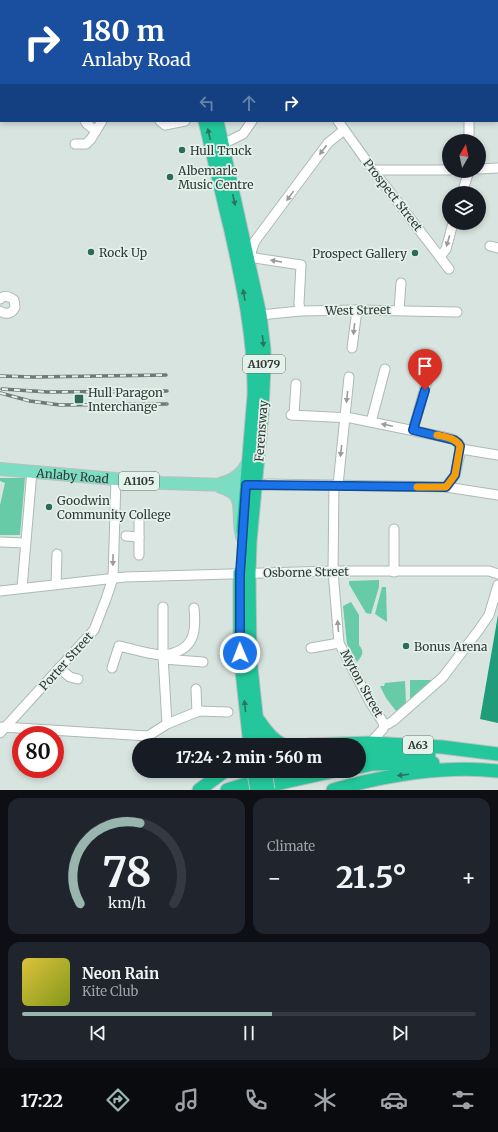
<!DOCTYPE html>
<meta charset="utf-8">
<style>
body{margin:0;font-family:Merriweather,serif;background:#20242c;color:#f1f3f6;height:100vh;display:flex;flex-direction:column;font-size:15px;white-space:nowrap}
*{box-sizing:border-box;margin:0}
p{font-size:13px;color:#9ea1a6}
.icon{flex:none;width:22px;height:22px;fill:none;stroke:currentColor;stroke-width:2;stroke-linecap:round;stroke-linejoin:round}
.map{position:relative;height:790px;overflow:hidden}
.details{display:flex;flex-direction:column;gap:8px;padding:8px;background:#0d0f14;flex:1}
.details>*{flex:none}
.top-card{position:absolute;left:0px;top:0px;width:498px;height:122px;box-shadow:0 2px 6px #0003;background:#1a4fa0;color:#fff;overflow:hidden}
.needle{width:26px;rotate:9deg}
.fabs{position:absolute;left:442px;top:134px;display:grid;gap:8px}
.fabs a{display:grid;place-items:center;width:44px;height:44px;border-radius:50%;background:#171b24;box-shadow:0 2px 6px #0003;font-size:20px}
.speed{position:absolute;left:12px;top:726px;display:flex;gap:8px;font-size:20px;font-weight:700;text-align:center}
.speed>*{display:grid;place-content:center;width:52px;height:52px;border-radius:50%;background:#171b24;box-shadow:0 2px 6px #0003;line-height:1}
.speed .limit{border:6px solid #d22;background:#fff;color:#111}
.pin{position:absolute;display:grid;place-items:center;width:34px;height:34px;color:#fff;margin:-41px -17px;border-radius:50% 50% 50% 0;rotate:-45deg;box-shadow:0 0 4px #0007}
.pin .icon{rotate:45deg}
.me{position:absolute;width:44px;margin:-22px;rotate:359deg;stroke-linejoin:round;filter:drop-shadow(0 0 3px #0008)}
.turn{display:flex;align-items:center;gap:14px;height:84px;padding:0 16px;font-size:18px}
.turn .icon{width:52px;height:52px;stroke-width:2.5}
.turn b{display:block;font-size:28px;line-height:34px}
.lanes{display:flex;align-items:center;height:38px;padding:0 16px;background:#0003;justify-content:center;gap:20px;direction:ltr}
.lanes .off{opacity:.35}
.big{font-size:30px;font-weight:800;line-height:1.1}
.details .widget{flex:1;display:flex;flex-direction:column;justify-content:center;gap:6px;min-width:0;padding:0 14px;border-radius:12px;background:#20242c}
.details .dial{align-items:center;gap:0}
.dial svg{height:104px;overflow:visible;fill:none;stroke:#363941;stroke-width:7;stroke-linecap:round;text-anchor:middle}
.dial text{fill:#f1f3f6;stroke:none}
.song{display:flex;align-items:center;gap:12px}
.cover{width:48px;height:48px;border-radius:6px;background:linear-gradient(135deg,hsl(50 70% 55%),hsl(70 70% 35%))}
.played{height:4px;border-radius:2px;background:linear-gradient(90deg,#99b6ae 55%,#363941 55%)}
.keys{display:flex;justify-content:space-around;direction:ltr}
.heat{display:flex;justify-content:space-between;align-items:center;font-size:22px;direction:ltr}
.details .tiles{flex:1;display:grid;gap:8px;grid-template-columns:1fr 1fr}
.widget:last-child{grid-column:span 2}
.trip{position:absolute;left:132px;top:738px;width:234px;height:40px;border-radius:20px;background:#171b24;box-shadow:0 2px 6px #0003;font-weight:800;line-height:40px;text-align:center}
.tabs{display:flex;height:64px;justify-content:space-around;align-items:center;background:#090b0e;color:#9ea1a6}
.tabs .icon{width:28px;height:28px}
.tabs .selected{color:#99b6ae}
.tabs b{font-size:18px;color:#f1f3f6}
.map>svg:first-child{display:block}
</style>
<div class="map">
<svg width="498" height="790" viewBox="0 0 498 790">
<rect width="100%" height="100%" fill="#d7e4df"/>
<g fill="#67cba8">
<path d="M0,478H25L20,535H0V505L5,483L0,481Z"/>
<path d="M379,580V587L371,614L366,613L349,584V581Z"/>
<path d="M382,587H386L387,622L375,614Z"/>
<path d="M351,602L359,615V645C365,652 362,656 357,662L347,644L343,606Z"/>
<path d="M410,680H433L410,699Z"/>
<path d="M405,681L406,703L396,711L386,698L380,686H384L385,683Z"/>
</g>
<path fill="#1f9c79" d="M498,615V723L480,719Z"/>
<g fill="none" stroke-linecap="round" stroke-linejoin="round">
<defs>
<g id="minor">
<path d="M244,0L245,1"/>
<path d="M476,0V1"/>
<path d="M71,1V0"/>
<path d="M141,1L142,0"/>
<path d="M0,24H1"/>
<path d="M497,43H498"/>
<path d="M497,84H498"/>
<path d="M497,105H498"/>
<path d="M497,112H498"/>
<path d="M85,121L87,124L96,131"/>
<path d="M160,121L165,125L185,121"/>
<path d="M338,121L373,170L440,257L449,269"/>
<path d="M469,141V121"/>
<path d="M75,144H86L91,139L102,121"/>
<path d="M221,145L243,134L252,121"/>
<path d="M479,169L498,168"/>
<path d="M373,170H449"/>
<path d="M462,193L469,171"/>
<path d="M490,246L498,248"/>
<path d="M251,255L255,258L301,265L299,303L300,311"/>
<path d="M440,257L446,249L453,223"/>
<path d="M248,261L255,241L328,143L344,130"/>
<path d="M0,299C4,295 9,296 14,300L15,307C12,314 6,315 0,311"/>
<path d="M399,310L401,283"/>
<path d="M260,315L300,311L357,310L457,312"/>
<path d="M352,348L357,310"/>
<path d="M291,415L351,418L444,437C452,439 459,440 461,449"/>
<path d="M294,415L296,384"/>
<path d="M371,422L385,369"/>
<path d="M413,430L427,381L431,375"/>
<path d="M461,449L498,455"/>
<path d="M334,485L333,571L339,643L370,702L384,724L383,729L370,743"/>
<path d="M338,485L349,377"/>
<path d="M256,486L268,484L446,487L498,495"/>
<path d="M446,487L455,475L461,449"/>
<path d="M139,522V555"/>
<path d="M394,529V572"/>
<path d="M126,536L139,537"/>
<path d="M0,542L25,543"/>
<path d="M56,584L57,554"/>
<path d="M22,588L32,471"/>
<path d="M0,591L125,577L333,571H489L498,574"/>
<path d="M163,607V656L167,724"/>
<path d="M311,648L339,643"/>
<path d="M163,659L203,662"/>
<path d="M59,668L70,677L78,679"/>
<path d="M112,668L119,646C133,649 147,654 161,655C165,656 169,654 173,653C196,647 196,627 194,608"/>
<path d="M196,689L197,712"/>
<path d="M384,724H388L393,721L443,677L478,631L489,615L498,585"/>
<path d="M2,727L148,736"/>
<path d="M0,733L94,630L106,599L113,578L116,479"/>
<path d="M148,736L167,724L199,711L228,712"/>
</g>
<g id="major">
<path id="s1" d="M0,469L162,483L256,486"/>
<path d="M222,483C236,480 244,472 249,460"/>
<path d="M221,487C242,493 239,504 240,522C240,527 241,532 242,537"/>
</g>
<g id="highway">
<path d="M187,0V1"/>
<path d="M197,0V1"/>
<path d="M487,0L490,1"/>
<path d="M205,121C214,158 222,195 231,231C243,285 255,340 254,395L243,530"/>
<path d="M217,121L260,315L264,349V366L262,413L250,542L249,574L250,658L256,714L262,745"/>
<path d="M240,573V653L250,745"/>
<path d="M259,721C265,730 272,740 283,745"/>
<path d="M309,745L370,743L442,747L498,754"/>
<path d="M359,757L371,755L429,754"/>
<path d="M359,767L373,764L433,763"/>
<path d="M199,790L225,771"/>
<path d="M227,790L289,771"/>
<path d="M258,790L276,784L334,771"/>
<path d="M333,790C386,775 443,765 498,771"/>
</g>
</defs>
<use href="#minor" stroke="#adbab4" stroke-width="11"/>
<use href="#major" stroke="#bebfbf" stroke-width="14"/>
<use href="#highway" stroke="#bebfbf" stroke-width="15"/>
<use href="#minor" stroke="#fff" stroke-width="9"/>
<use href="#major" stroke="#7cddc3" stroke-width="12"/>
<use href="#highway" stroke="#24c79b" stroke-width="13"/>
<defs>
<g id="rail">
<path d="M0,376L33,377L166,375"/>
<path d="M2,389L48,392L167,391"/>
<path d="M0,393L30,401L60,405L167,404"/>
</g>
</defs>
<use href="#rail" stroke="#717976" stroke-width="3.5"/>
<use href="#rail" stroke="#e4f2ec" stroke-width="2" stroke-dasharray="6" stroke-linecap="butt"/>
<defs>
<g id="highway-bridge">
<path d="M265,771L268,790"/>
<path d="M254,773L257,790"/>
</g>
</defs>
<use href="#highway-bridge" stroke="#bebfbf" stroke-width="15" stroke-linecap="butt"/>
<use href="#highway-bridge" stroke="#24c79b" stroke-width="13"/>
</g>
<defs><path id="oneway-solid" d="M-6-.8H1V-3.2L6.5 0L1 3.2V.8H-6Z"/></defs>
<g fill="#2d715e">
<use href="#oneway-solid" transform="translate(209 134) rotate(-103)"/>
<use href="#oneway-solid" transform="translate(234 200) rotate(77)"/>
<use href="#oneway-solid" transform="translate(244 295) rotate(-100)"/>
<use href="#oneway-solid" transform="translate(263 341) rotate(84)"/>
<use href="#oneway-solid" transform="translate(245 706) rotate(-96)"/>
<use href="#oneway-solid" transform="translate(403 775) rotate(173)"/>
</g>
<g fill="#999c9a">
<use href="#oneway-solid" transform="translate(323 150) rotate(127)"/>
<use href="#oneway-solid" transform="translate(290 196) rotate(126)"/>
<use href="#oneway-solid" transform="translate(448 241) rotate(106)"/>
<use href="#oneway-solid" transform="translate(276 261) rotate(-171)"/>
<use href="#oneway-solid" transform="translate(354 329) rotate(96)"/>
<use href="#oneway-solid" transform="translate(347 397) rotate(96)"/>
<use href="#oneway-solid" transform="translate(387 425) rotate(-168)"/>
<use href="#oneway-solid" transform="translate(341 451) rotate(96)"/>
<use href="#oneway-solid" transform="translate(113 560) rotate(91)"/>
<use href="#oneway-solid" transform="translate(338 626) rotate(-95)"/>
</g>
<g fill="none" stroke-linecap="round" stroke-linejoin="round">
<defs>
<path id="route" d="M240,653V574L246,485L446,487L455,475L460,446L458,443L454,440L413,430L425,390"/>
</defs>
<use href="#route" stroke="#114b97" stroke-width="10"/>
<use href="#route" stroke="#1a73e8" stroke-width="7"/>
<path stroke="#f59e0b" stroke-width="7" d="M417,487H446L455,475L460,446C456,438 445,437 437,435"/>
</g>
<g fill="#2e6b57" stroke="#e4f2ec" stroke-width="1.5">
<circle cx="182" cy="150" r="4"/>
<circle cx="170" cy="177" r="4"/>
<circle cx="91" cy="252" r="4"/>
<circle cx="415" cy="253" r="4"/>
<rect x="74" y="394" width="10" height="10" rx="2"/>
<circle cx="49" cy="507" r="4"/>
<circle cx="406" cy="646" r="4"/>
</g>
<g text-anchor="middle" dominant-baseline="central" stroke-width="3.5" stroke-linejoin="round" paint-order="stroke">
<g fill="#e4f2ec" stroke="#68706d" stroke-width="1">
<rect x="243" y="355" width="42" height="18" rx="3"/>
<rect x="119" y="472" width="40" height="18" rx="3"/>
<rect x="403" y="736" width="30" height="18" rx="3"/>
</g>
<g font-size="11" font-weight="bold" fill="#333836">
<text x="264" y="364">A1079</text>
<text x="139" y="481">A1105</text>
<text x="418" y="745">A63</text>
</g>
<g font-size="12" fill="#333836" stroke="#e4f2ec" text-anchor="start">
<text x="190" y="150">Hull Truck</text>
<text x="178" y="170">Albemarle<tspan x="178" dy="14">Music Centre</tspan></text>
<text x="99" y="252">Rock Up</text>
<text x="407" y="253" text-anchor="end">Prospect Gallery</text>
<text x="88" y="392">Hull Paragon<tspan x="88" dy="14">Interchange</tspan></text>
<text x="57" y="500">Goodwin<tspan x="57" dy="14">Community College</tspan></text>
<text x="414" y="646">Bonus Arena</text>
</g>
<g font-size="12" fill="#333836" stroke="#e4f2ec">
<text transform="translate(393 195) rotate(52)">Prospect Street</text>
<text transform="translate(358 310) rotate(-1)">West Street</text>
<text transform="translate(261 431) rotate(-86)">Ferensway</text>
<text stroke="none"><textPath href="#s1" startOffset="73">Anlaby Road</textPath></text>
<text transform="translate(306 572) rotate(-1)">Osborne Street</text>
<text transform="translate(66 661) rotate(-48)">Porter Street</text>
<text transform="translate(362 683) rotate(61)">Myton Street</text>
</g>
</g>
</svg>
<div class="fabs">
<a><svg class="needle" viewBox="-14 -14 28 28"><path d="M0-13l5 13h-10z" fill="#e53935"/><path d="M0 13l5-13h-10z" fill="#9ea1a6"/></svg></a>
<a><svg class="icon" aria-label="layers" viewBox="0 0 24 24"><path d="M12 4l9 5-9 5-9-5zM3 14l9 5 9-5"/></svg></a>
</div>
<div class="speed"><div class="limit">80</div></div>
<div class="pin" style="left:425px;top:390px;background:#d93025"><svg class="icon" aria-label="arrive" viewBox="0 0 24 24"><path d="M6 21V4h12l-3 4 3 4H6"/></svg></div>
<svg class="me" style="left:240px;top:653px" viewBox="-20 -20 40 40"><circle r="17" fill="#1a73e8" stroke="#fff" stroke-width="3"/><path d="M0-11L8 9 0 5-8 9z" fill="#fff"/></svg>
<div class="trip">17:24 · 2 min · 560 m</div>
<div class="top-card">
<div class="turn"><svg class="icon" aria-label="right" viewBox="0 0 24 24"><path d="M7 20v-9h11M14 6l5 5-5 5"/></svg><div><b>180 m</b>Anlaby Road</div></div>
<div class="lanes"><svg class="icon off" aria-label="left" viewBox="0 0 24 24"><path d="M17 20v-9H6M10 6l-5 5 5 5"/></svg><svg class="icon off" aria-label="ahead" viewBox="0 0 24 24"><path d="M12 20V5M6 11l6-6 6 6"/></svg><svg class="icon" aria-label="right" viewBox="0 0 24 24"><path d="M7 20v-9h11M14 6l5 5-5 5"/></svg></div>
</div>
</div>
<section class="details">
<div class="tiles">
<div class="widget dial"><svg viewBox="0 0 100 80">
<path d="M14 69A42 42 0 1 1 86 69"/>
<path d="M14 69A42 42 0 0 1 60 7" stroke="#99b6ae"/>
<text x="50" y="56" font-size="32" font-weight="700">78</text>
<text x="50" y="72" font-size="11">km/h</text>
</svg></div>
<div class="widget"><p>Climate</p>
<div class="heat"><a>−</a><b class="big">21.5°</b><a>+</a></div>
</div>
<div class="widget">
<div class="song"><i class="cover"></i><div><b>Neon Rain</b><p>Kite Club</p></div></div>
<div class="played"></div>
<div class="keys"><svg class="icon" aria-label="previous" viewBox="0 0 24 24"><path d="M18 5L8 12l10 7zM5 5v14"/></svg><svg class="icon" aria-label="pause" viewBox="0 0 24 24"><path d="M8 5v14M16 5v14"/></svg><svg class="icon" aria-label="next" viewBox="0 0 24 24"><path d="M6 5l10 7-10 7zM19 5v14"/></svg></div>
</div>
</div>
</section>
<nav class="tabs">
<b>17:22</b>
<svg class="icon selected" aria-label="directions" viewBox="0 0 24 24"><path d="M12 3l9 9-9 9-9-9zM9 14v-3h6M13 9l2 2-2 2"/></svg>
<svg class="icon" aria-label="music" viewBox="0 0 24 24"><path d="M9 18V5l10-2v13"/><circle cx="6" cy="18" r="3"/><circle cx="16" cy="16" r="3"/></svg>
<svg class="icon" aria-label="phone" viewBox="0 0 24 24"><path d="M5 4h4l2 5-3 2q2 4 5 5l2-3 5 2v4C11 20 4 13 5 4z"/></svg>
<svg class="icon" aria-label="climate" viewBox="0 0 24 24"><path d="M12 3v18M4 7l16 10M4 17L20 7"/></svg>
<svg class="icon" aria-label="car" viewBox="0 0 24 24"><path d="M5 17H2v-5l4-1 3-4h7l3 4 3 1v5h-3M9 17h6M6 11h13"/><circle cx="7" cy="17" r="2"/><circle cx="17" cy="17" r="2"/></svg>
<svg class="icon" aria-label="filters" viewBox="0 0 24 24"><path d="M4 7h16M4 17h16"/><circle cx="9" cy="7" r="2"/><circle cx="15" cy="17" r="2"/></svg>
</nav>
